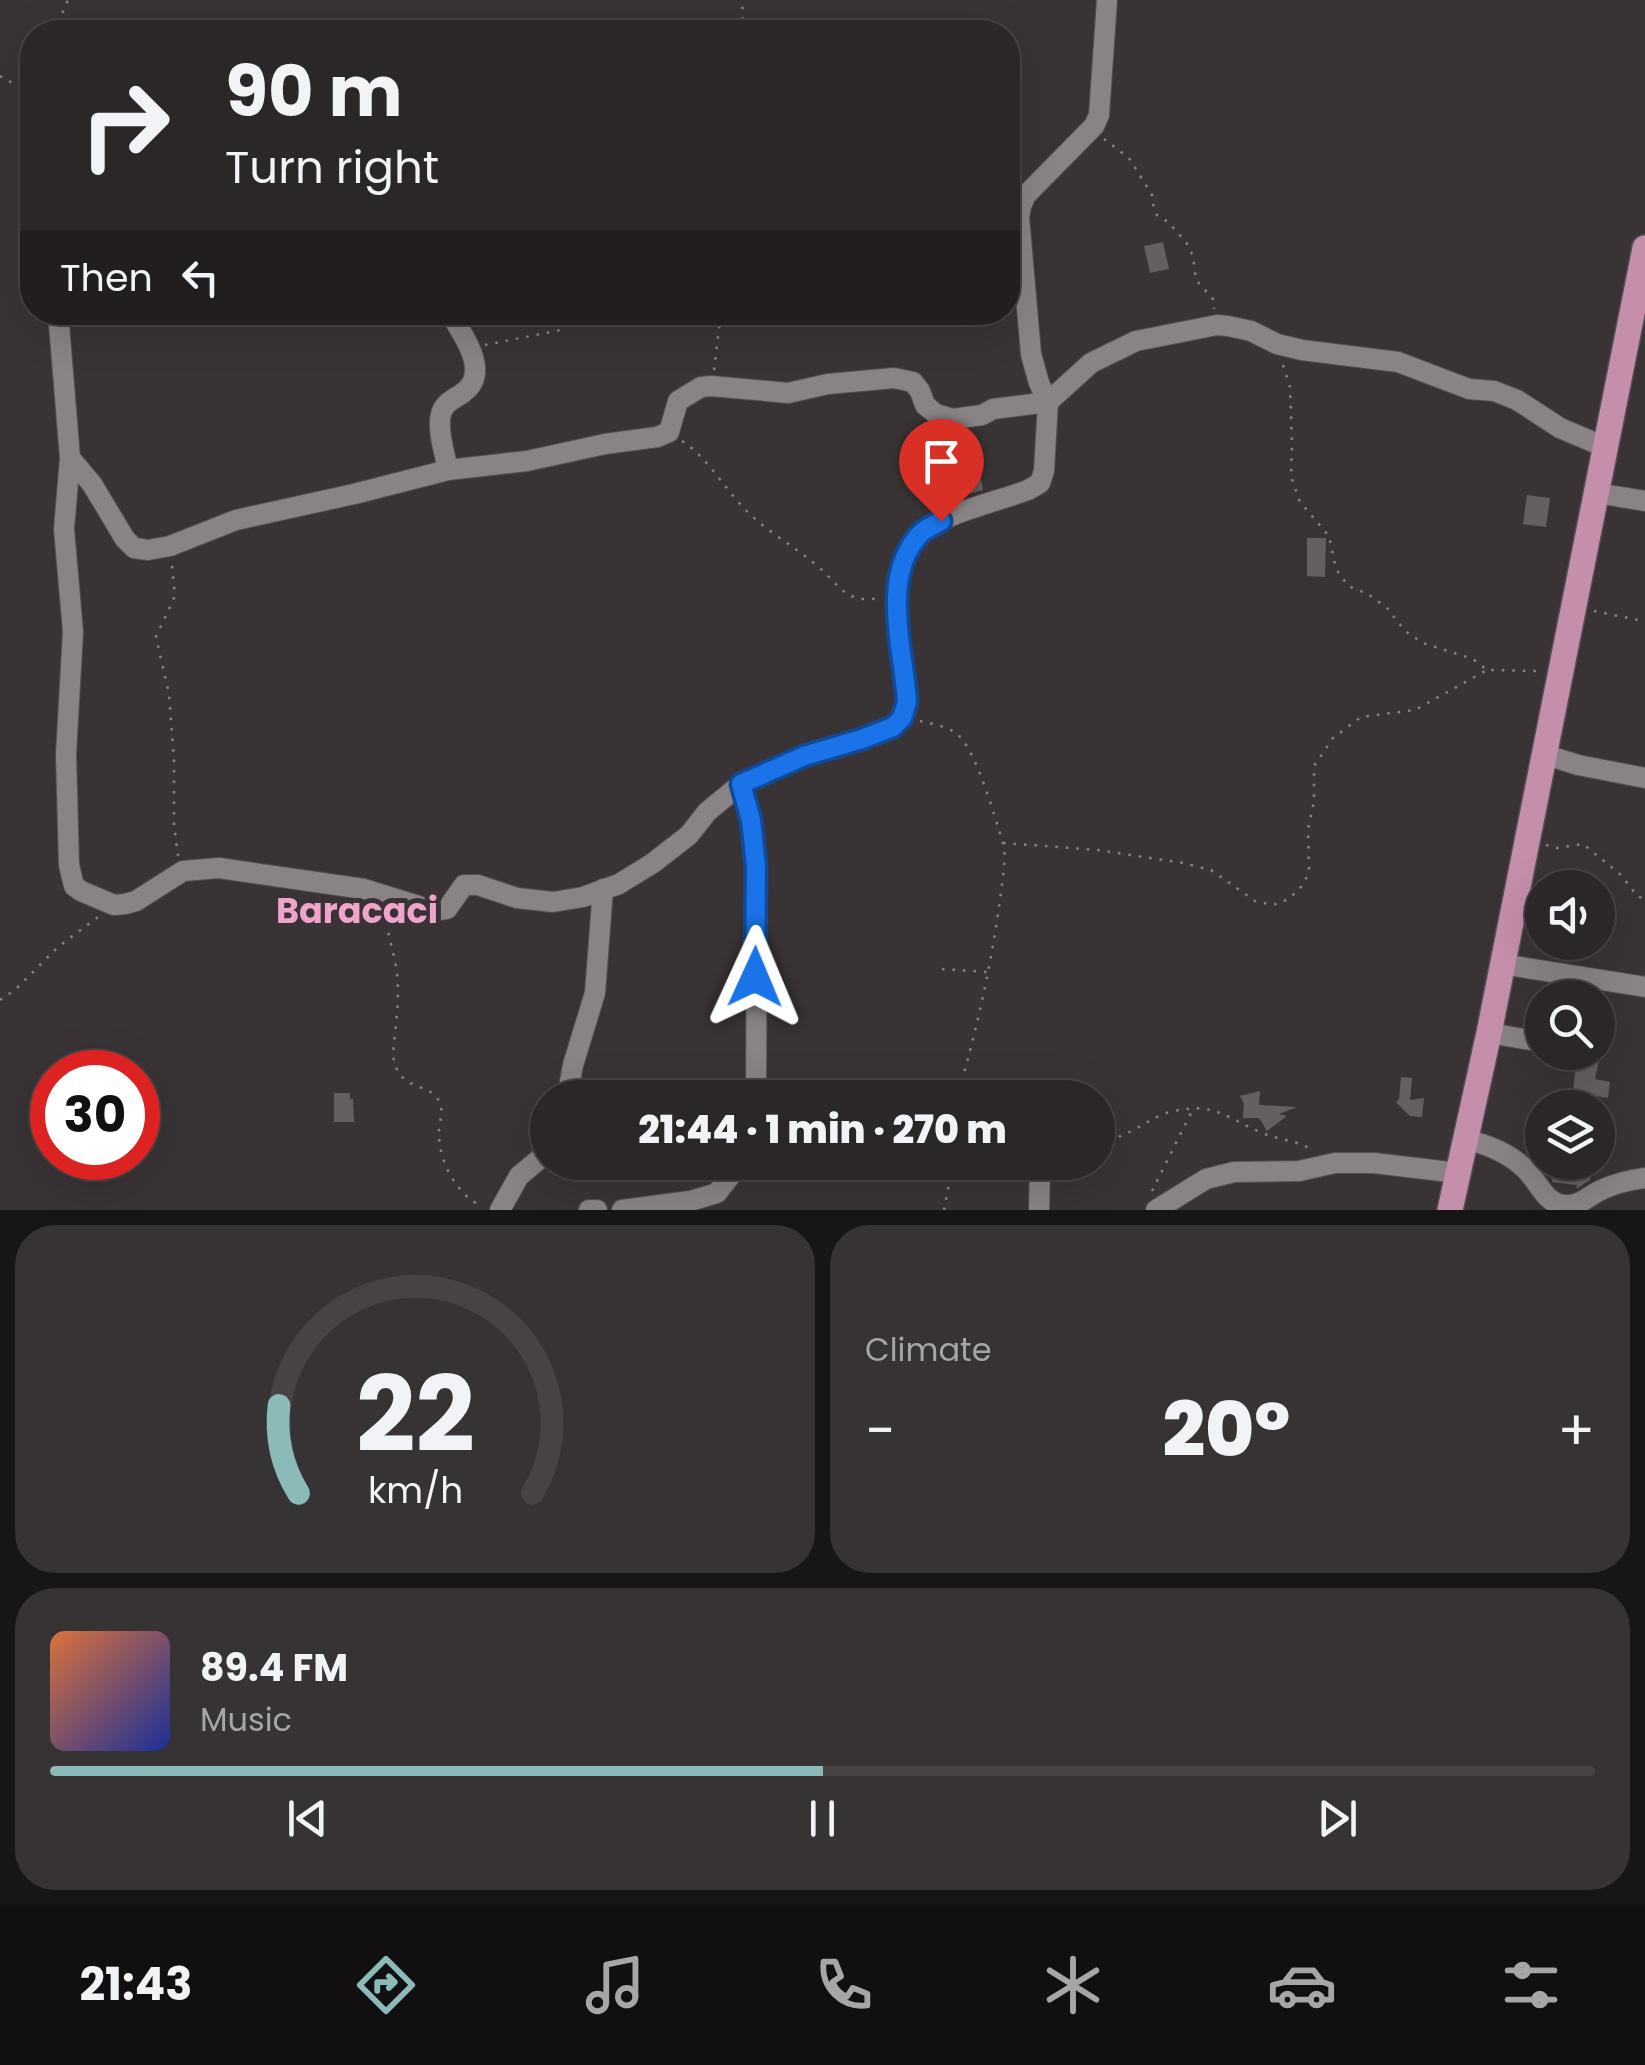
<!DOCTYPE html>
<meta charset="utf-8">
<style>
body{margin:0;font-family:Poppins,sans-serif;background:#373234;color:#f1f3f6;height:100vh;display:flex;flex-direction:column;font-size:38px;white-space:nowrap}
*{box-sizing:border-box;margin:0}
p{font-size:32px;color:#a6a5a8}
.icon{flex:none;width:55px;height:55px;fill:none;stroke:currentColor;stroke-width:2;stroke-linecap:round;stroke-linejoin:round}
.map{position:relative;height:1210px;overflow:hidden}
.panel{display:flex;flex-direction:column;gap:15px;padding:15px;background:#181516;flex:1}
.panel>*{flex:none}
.banner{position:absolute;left:20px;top:20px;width:1000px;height:305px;border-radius:40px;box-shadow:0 10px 40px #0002,0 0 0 2px #474345;background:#2b2628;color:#f1f3f6;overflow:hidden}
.buttons{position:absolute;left:1525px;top:870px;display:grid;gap:20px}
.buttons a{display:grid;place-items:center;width:90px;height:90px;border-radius:50%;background:#2b2628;box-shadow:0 10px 40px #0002,0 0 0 2px #474345;font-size:50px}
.speed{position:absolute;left:30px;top:1050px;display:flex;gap:20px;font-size:50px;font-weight:700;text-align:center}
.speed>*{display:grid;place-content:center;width:130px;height:130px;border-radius:50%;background:#2b2628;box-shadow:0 10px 40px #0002,0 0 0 2px #474345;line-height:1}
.speed .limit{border:15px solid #d22;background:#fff;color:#111}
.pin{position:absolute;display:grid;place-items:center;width:85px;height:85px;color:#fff;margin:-102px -42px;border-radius:50% 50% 50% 0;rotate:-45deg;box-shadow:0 0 10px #0007}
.pin .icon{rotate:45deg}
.me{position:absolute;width:110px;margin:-55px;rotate:1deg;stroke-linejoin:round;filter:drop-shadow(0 0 8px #0008)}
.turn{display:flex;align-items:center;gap:35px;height:210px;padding:0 40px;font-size:45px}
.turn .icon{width:130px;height:130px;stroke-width:2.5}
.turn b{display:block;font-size:70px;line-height:85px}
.then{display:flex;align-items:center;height:95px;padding:0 40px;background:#0003;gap:20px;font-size:38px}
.big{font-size:75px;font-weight:800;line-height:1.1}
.panel .widget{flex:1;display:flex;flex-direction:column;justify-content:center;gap:15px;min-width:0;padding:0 35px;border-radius:40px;background:#373234}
.panel .dial{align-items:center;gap:0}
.dial svg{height:260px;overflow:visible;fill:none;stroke:#474345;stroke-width:7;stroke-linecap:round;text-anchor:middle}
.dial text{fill:#f1f3f6;stroke:none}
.song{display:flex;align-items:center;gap:30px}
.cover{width:120px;height:120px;border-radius:15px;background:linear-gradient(135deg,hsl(20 70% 55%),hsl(230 70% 35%))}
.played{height:10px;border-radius:5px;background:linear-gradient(90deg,#8bbbb9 50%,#474345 50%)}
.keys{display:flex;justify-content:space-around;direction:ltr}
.heat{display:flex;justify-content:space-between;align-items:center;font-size:55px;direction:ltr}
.panel .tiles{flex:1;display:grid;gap:15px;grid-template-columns:1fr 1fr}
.widget:last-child{grid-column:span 2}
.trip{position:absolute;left:530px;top:1080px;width:585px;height:100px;border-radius:50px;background:#2b2628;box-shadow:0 10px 40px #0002,0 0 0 2px #474345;font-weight:800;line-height:100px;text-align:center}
.tab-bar{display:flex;height:160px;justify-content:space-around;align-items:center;background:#110f10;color:#a6a5a8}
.tab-bar .icon{width:70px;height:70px}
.tab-bar .on{color:#8bbbb9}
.tab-bar b{font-size:45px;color:#f1f3f6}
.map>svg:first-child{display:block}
</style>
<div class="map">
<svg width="1645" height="1210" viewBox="0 0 1645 1210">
<rect width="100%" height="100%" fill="#393336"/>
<g fill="#665f62">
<path d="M1163,242L1169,269L1150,273L1144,246Z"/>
<path d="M979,468L983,490L961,496L958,472Z"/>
<path d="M1527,495L1550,498L1546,527L1523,524Z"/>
<path d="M1307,538H1326L1325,577L1307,576Z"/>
<path d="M1586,1052L1600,1055L1595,1079L1610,1082L1608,1098L1596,1096L1595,1103L1572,1099L1577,1057L1585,1059Z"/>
<path d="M1401,1077L1412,1078L1410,1100L1424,1098L1422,1117L1410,1116L1396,1102L1399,1099Z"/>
<path d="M1260,1091L1259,1105L1297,1107L1279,1114L1287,1116L1267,1131L1259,1118H1243L1244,1103L1240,1096Z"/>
<path d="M334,1093H350V1099H353L354,1122H334Z"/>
<path d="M1555,1163L1571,1166L1570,1171L1591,1174L1590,1180L1576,1189L1577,1185L1552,1182Z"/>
</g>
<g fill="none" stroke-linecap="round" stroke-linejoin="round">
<defs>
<g id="minor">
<path d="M58,312L70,458L64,529L73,632L66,754L69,865L74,886L81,891L114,905L125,904L136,901L183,871L219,868L364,889L435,911L447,909L464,885H478L517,898L553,902L583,897L619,884L653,863L689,835L707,812L741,784L805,756L862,739L893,727L902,718L907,702C904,653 877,565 925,530C949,512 999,501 1028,490L1040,483L1044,471L1048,402L1039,383L1031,354L1019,217L1021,206L1026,195L1094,126L1099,115L1107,0"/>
<path d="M70,458L92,484L125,539L134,548L148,550L170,546L236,520L354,494L448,470L527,461L605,444L657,437L669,432L678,401L701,387L711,386L788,393L828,384L894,378L913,382L920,391L925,405L936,414L953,419L982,415L993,409L1048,402L1091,363L1136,341L1217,325L1228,326L1251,331L1277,344L1302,350L1398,362L1469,389L1494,391L1517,400L1560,428L1605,447"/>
<path d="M448,470C445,454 437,431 441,414C444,402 455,399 464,392C491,372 462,333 449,312"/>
<path d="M1596,493L1645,501"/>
<path d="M1543,754L1578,765L1645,778"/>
<path d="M741,784L751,820L757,881L756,1098"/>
<path d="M1502,964L1645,987"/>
<path d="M1489,1033L1542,1042"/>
<path d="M567,1098L573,1065L595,993L603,889"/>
<path d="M1466,1139C1487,1145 1507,1152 1523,1167C1539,1180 1545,1208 1570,1205C1582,1204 1589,1196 1599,1191C1613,1184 1630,1180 1645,1178"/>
<path d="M1038,1162L1040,1168L1039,1210"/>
<path d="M500,1210L519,1176L548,1152"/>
<path d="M589,1210H597"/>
<path d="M622,1210L690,1201L717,1193L741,1162"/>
<path d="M1156,1210L1206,1179L1234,1172L1299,1171L1335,1163H1374L1458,1173"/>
</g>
<path id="major" d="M1450,1210L1489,1033L1645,248"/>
</defs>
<use href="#minor" stroke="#555053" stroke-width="22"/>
<use href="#major" stroke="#555053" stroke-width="28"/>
<g stroke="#888385" stroke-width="2.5" stroke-dasharray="2.5 8" stroke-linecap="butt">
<path d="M54,32L68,0"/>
<path d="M704,32L735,27L743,19L742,0"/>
<path d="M0,76L14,84L32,89"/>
<path d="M1104,139L1129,158L1152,195L1154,210L1157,215L1168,222L1186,242L1193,256L1196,280L1213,299L1214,309"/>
<path d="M485,345L566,329"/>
<path d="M1283,365L1290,387L1292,443L1291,476L1300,502L1329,536L1336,569L1348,586L1368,594L1387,608L1405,631L1423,643L1473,659L1487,670L1539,671"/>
<path d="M714,370L721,312"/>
<path d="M682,441C711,460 726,493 752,516C771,534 795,547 815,564C841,585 843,604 881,598"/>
<path d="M172,566L175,596L156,637L169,694L174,761V825L178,856"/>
<path d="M1594,611L1643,621"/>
<path d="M920,721C933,724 947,726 957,734C976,749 995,818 1003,843L1005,857C997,939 980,1019 957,1098"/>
<path d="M1003,843L1098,850L1183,863L1211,870L1255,901L1273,905L1289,899L1304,884L1309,870L1308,829L1314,802V766L1333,738L1361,717L1415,710L1487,670"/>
<path d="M1546,845L1557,848L1583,844L1621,875L1638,897L1645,898"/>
<path d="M386,912C386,932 393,947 396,967C401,995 395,1027 393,1055C398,1094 430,1080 440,1103C444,1112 438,1126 439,1135C439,1161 457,1196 482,1206"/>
<path d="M942,969L987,972"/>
<path d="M0,1000L15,990L58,947L98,917"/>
<path d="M1098,1138C1123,1144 1146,1118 1170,1112C1213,1101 1225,1117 1260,1132C1278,1140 1296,1140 1313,1150"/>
<path d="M1152,1191L1193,1109"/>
<path d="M944,1210L953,1162"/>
</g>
<use href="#minor" stroke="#8a8386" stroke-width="20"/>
<use href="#major" stroke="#c58eab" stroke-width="25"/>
</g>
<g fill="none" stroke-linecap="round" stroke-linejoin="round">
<defs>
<path id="route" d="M755,977L756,866L751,820L741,784L804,756L862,739L893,727L902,718L907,702C904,650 879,576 921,533C926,528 934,525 941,521"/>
</defs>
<use href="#route" stroke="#114b97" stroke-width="25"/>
<use href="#route" stroke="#1a73e8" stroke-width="18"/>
</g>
<g text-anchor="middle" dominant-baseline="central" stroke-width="10" stroke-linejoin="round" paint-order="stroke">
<g font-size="35" font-weight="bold" fill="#efa4cb" stroke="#393336">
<text x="357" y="910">Baracaci</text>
</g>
</g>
</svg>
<div class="buttons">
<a><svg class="icon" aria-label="sound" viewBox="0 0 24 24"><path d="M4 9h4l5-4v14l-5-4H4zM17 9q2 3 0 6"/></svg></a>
<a><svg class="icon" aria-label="search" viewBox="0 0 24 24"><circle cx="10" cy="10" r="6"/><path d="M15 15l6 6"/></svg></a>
<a><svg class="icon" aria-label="layers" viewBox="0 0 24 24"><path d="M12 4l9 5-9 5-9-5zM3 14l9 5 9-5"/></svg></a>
</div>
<div class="speed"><div class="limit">30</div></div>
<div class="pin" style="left:941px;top:521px;background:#d93025"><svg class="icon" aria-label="arrive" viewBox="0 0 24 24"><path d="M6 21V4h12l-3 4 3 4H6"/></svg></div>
<svg class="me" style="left:755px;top:977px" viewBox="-20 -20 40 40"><path d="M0-17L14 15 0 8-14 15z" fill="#1a73e8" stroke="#fff" stroke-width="4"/></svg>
<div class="trip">21:44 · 1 min · 270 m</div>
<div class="banner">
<div class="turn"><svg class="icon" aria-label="right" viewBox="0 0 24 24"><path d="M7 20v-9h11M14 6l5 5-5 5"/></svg><div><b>90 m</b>Turn right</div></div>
<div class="then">Then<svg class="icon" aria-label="left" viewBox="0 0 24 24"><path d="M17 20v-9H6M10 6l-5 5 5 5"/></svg></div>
</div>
</div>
<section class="panel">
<div class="tiles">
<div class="widget dial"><svg viewBox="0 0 100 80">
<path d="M14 69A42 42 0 1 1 86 69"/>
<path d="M14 69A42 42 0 0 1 8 42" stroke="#8bbbb9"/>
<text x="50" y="56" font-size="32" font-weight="700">22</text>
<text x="50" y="72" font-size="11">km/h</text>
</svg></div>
<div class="widget"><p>Climate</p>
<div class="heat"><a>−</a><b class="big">20°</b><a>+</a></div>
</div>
<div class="widget">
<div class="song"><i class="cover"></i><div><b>89.4 FM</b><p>Music</p></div></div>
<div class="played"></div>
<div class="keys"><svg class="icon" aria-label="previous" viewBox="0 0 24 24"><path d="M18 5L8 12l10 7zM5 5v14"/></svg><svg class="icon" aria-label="pause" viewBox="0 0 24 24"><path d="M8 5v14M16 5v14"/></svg><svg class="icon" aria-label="next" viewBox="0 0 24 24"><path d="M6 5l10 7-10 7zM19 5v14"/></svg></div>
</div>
</div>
</section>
<nav class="tab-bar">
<b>21:43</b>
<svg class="icon on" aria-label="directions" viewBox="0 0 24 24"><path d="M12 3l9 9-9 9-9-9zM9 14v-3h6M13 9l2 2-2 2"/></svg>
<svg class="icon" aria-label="music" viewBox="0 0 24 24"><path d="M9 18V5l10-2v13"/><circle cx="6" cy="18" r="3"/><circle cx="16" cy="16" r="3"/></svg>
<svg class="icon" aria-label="phone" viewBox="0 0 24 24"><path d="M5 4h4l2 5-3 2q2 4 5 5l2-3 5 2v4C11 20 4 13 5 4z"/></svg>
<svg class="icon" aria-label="climate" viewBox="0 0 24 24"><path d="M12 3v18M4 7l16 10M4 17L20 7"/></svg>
<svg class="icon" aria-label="car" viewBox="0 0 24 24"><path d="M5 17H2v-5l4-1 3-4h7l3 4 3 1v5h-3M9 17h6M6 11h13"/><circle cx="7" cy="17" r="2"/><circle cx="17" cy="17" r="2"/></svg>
<svg class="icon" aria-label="filters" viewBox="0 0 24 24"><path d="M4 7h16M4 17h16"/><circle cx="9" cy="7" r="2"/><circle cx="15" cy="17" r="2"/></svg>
</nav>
